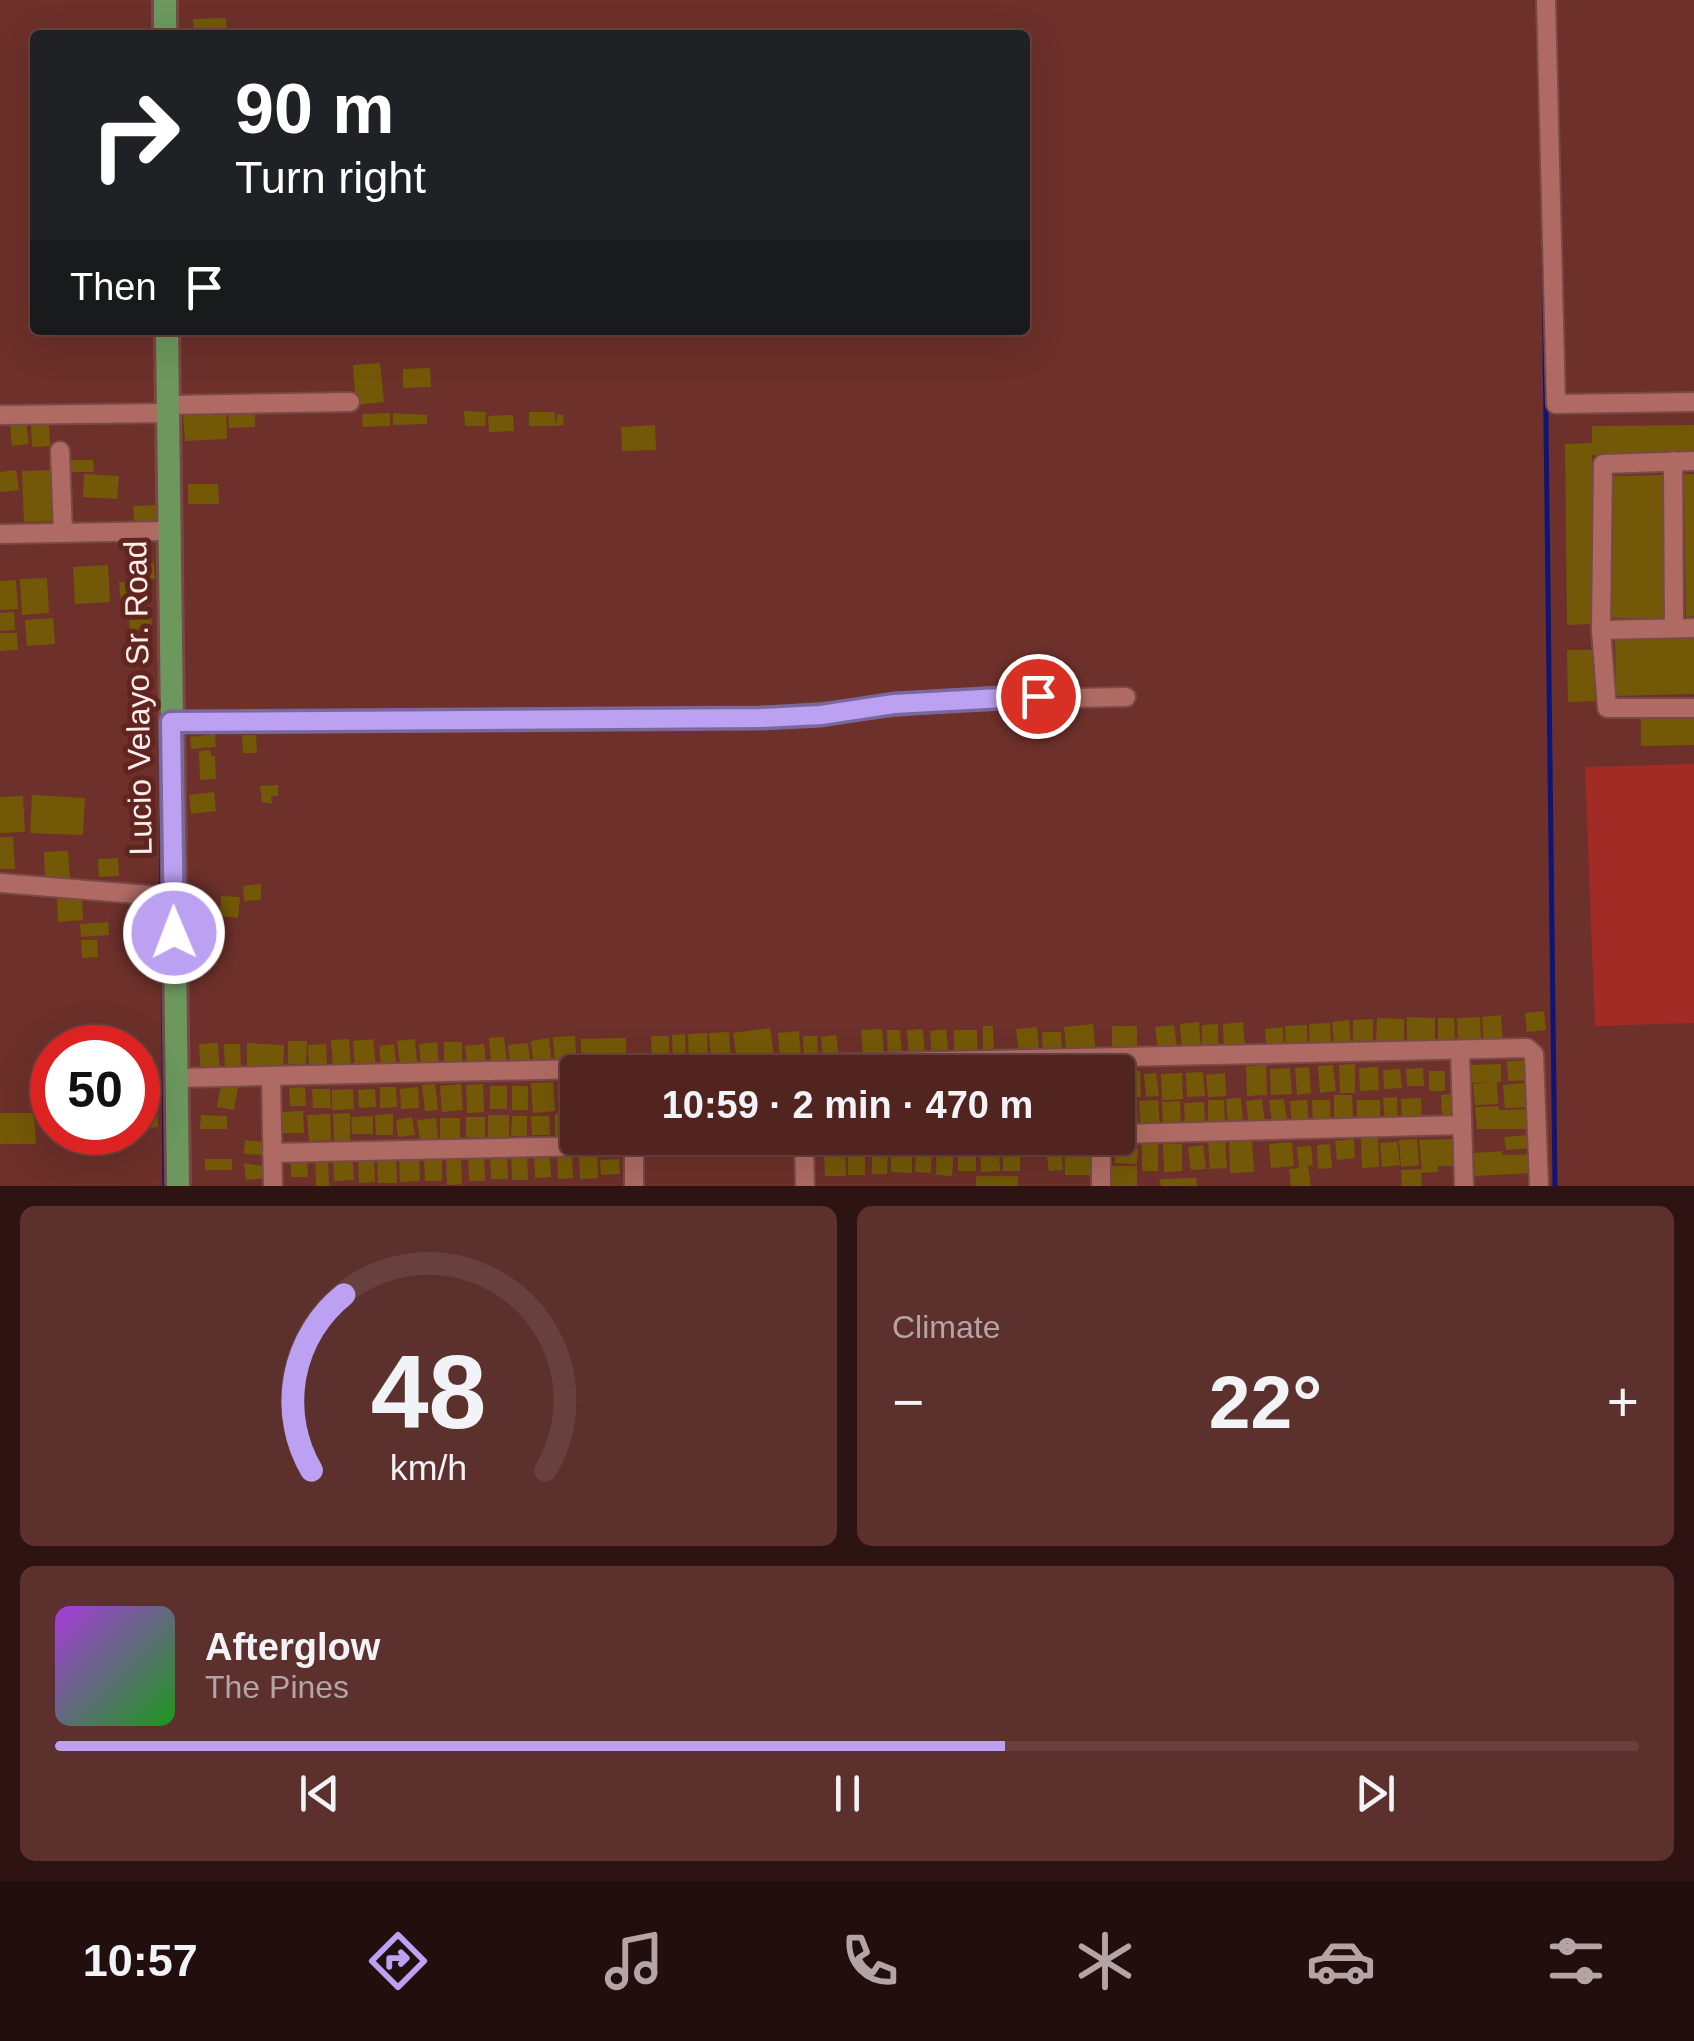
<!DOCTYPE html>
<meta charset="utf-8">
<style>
body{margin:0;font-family:Arial,sans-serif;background:#5c302d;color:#f1f3f6;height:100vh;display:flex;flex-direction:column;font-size:38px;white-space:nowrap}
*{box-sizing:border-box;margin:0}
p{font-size:32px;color:#b5a4a5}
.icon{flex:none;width:55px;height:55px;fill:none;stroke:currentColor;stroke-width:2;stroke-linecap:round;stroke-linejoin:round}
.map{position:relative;height:1186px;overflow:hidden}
.details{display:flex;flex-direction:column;gap:20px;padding:20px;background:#2d1412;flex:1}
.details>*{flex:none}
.guide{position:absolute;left:30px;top:30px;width:1000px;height:305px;border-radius:10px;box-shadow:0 10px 40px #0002,0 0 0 2px #68413e;background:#202124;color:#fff;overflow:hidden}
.speed{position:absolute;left:30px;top:1025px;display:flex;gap:20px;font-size:50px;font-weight:700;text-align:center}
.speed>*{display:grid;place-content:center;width:130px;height:130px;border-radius:50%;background:#522420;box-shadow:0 10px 40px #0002,0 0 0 2px #68413e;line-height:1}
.speed .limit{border:15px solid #d22;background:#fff;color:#111}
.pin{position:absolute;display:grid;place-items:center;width:85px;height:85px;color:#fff;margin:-42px;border:5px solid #fff;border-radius:50%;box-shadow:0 2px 10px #0007}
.me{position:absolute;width:110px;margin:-55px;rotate:359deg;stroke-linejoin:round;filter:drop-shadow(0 0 8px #0008)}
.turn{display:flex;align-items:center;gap:35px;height:210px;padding:0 40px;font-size:45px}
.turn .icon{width:130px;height:130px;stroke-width:2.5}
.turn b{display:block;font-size:70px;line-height:85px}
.then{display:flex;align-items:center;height:95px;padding:0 40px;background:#0003;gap:20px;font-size:38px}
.big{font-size:75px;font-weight:600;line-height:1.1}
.details .card{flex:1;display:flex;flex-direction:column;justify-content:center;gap:15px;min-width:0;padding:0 35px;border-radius:15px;background:#5c302d}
.details .dial{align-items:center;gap:0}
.dial svg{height:260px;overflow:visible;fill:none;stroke:#68413e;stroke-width:7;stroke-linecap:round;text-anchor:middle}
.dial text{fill:#f1f3f6;stroke:none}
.song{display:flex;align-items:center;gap:30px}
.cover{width:120px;height:120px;border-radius:15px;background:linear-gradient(135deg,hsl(280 70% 55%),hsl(120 70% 35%))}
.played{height:10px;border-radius:5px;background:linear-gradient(90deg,#bca0f2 60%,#68413e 60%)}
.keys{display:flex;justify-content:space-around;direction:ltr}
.heat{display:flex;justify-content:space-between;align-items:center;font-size:55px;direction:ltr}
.details .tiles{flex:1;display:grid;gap:20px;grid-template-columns:1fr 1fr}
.card:last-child{grid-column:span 2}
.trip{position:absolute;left:560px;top:1055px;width:575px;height:100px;border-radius:10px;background:#522420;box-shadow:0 10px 40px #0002,0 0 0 2px #68413e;font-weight:600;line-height:100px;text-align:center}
.dock{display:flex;height:160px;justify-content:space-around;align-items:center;background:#210e0d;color:#b5a4a5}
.dock .icon{width:70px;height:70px}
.dock .active{color:#bca0f2}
.dock b{font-size:45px;color:#f1f3f6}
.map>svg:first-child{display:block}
</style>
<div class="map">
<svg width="1694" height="1186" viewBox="0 0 1694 1186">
<rect width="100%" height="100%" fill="#6d302a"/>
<path fill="#a22c25" d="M1694,764V1023L1595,1026L1585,767Z"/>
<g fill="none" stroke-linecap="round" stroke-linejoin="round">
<g stroke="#0d1576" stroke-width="5">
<path d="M154,0V27"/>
<path d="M1544,253L1555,1186"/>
<path d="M161,723L162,887"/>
<path d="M163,904L165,1186"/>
</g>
</g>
<g fill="#735907">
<path d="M226,18L227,35H194L193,19Z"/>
<path d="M380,363L384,402L356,405L353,365Z"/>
<path d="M430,368L431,387L403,388V369Z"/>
<path d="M228,409L255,412V427L229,428Z"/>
<path d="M226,410L227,439L185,441L183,413Z"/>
<path d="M464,411L486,412L485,426H465Z"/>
<path d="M529,412H555V426L558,414L563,415L564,425L555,426H529Z"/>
<path d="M390,413V426L363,427L362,414Z"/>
<path d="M393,413L427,415V424L393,425Z"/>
<path d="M513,415L514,431L489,432L488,416Z"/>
<path d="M26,422L29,444L12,446L10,423Z"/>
<path d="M49,424L50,446L32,447L31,425Z"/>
<path d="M655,425L656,450L622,451L621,427Z"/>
<path d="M1694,425V454L1592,455L1594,624L1567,625L1565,444L1592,443V426Z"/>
<path d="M71,460H93L94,472H71Z"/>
<path d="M16,470L19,490L0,492V472Z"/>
<path d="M57,470L59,521L24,522L22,471Z"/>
<path d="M84,474L119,476L117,499L83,497Z"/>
<path d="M1684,474H1694V616L1686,617Z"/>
<path d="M1664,475L1667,618H1612L1610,476Z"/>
<path d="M188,484H218L219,504H188Z"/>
<path d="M156,505L157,527L135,529L133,506Z"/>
<path d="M154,563L155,579L138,580L139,601L121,603L119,582H127L126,565Z"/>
<path d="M108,565L110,602L75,604L73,567Z"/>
<path d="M47,578L49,613L22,615L20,579Z"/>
<path d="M16,580L18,609L0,610V581Z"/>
<path d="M14,612L15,630L0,631V613Z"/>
<path d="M151,614L152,629L130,630L129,615Z"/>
<path d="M53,618L55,644L27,646L25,620Z"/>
<path d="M0,633H17L18,650L0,651Z"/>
<path d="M1694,637V694L1616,696L1615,639Z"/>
<path d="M1567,650H1594L1595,701L1568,702Z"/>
<path d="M1694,716V745L1641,746V717Z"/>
<path d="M215,734L216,747L191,749L190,737Z"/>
<path d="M242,735H256L257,753H243Z"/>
<path d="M209,750L212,756H215L216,779L200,780L199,751Z"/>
<path d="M278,785V796H271L272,804L262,802L260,786Z"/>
<path d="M214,792L216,811L191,814L189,795Z"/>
<path d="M32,795L85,798L83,835L30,833Z"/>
<path d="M23,796L25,832L0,833V797Z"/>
<path d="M0,837H13L15,869H0Z"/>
<path d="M68,851L70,878L45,880L44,852Z"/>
<path d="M118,858L119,876L99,877L98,859Z"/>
<path d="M261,884V900L244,901L243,886Z"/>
<path d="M221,896L240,897L238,918L220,916Z"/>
<path d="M82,898L83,920L58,922L57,899Z"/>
<path d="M210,911L213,937L198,939L197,912Z"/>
<path d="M108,922L109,935L81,937L80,924Z"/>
<path d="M81,940H97L98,957L82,958Z"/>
<path d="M196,946H213L214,961H197Z"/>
<path d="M1544,1011L1546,1030L1527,1032L1525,1013Z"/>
<path d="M1501,1015L1503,1046L1484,1048L1482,1017Z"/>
<path d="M1407,1017L1435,1018V1048H1407Z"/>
<path d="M1480,1017L1481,1043H1458L1457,1018Z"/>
<path d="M1377,1018L1404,1019V1047L1376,1046Z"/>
<path d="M1438,1018H1454L1455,1045H1438Z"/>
<path d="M1373,1019V1045L1353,1046V1020Z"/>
<path d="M1349,1020L1351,1044L1334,1045L1332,1022Z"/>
<path d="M1199,1022L1201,1050L1182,1051L1180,1024Z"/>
<path d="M1243,1022L1245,1046L1224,1047L1223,1024Z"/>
<path d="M1330,1023L1331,1048L1310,1049L1309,1024Z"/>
<path d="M1093,1024L1096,1053L1067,1056L1064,1027Z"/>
<path d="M1218,1024V1048H1202V1025Z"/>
<path d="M1174,1025L1177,1047L1158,1050L1155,1027Z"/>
<path d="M1307,1025L1308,1051L1286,1052L1285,1026Z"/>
<path d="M983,1026H993L994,1054H983Z"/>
<rect x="1112" y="1026" width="25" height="28"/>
<path d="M1037,1027L1039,1051L1019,1053L1016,1029Z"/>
<path d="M1283,1027L1284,1050L1267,1051L1265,1029Z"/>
<path d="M770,1028L774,1055L737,1060L733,1033Z"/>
<path d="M882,1029L884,1056L863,1057L861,1030Z"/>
<path d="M923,1029L925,1055L909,1056L907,1030Z"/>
<path d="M946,1029L949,1057L932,1059L930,1031Z"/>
<path d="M887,1030H900L902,1056H888Z"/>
<path d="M954,1030H977L978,1058H954Z"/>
<path d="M799,1031L801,1057L780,1058L778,1033Z"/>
<path d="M729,1032L731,1060L711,1061L709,1033Z"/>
<path d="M1042,1032H1061L1062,1052H1043Z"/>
<path d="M707,1033L708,1063H689L688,1034Z"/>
<path d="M685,1034L686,1062H673L672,1035Z"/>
<path d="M836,1035L839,1056L823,1058L821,1037Z"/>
<path d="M575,1036L577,1066L555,1068L553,1037Z"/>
<path d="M651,1036H669V1061L652,1062Z"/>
<path d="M803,1036H817L818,1056L804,1057Z"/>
<path d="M504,1037L507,1061L491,1062L489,1038Z"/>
<path d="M549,1038L552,1066L534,1068L531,1041Z"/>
<path d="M626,1038V1062L581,1063V1039Z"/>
<path d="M349,1039L351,1065L333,1066L331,1040Z"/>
<path d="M373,1039L376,1067L355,1069L353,1041Z"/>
<path d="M415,1039L417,1063L400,1064L397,1041Z"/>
<path d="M288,1041H307L306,1064H288Z"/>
<path d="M437,1042L439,1065L421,1067L419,1044Z"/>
<rect x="444" y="1042" width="18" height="22"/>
<path d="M218,1043L220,1073L201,1075L199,1044Z"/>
<path d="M247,1043L284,1045L283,1069L247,1068Z"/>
<path d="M528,1043L530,1061L510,1063L508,1045Z"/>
<path d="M224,1044H240L241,1070L225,1071Z"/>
<path d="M326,1044L327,1067L309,1068L308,1045Z"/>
<path d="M394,1044L396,1062L381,1064L379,1046Z"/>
<path d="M484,1044L486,1062L467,1063L465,1046Z"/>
<path d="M1531,1060V1080L1508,1081L1507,1061Z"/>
<path d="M1355,1064V1093H1340L1339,1065Z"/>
<path d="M1501,1064V1082H1497L1498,1104L1475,1105L1473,1084L1492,1082L1471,1083L1470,1065Z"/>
<path d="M1266,1065L1267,1095L1247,1096L1246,1066Z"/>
<path d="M1333,1065L1336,1091L1320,1093L1318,1066Z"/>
<path d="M1309,1067L1311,1093L1297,1095L1295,1068Z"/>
<path d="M1378,1067L1379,1090L1360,1091L1359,1068Z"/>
<path d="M1290,1068L1292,1094L1271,1095L1270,1069Z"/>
<path d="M1423,1068L1424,1086H1407L1406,1069Z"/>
<path d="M1400,1069L1402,1088L1384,1089L1383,1070Z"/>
<path d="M1140,1071L1141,1097L1118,1098V1072Z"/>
<rect x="1429" y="1071" width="16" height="20"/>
<path d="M1203,1072L1205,1096L1187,1097L1186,1073Z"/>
<path d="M1156,1073L1159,1096L1146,1097L1144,1074Z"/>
<path d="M1182,1073L1183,1099L1162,1100L1161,1074Z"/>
<path d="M1225,1073L1226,1096L1208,1097L1206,1075Z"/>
<path d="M575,1080L576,1109L559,1110L558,1081Z"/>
<path d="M553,1082L555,1111L533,1113L531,1083Z"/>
<path d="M1527,1083L1529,1107L1505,1108L1503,1085Z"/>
<path d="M221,1084L238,1087L234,1110L217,1107Z"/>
<path d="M435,1084L438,1110L425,1111L422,1085Z"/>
<path d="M461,1084L463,1110L442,1112L440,1086Z"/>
<path d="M483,1084L484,1112L467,1113L466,1085Z"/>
<rect x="490" y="1086" width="17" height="23"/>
<rect x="512" y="1086" width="16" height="24"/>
<path d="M305,1087L306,1106H290L289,1088Z"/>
<path d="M380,1087H396L397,1107L380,1108Z"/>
<path d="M418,1087L419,1108L401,1109L400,1089Z"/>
<path d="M312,1089H330L331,1108H313Z"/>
<path d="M353,1089L354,1109L332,1110V1090Z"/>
<path d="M375,1089L376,1107L359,1108L358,1090Z"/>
<path d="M1456,1094L1458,1117L1442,1118L1441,1095Z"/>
<path d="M1334,1095H1352L1353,1119H1334Z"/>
<path d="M1397,1097L1398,1123H1385L1383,1098Z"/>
<path d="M1241,1098L1243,1124L1228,1126L1226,1099Z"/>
<path d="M1421,1098L1422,1120L1402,1121L1401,1099Z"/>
<path d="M1262,1099L1265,1124L1249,1126L1246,1101Z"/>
<path d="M1284,1099L1287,1120L1272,1122L1269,1100Z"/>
<path d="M157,1100L158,1127L138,1129V1101Z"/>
<path d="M1158,1100L1160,1127L1141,1129L1139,1101Z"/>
<path d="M1208,1100H1224L1225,1123L1208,1124Z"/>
<path d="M1307,1100L1309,1124L1292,1125L1290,1101Z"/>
<path d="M1312,1100H1330L1331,1121L1313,1122Z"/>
<rect x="1357" y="1100" width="23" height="23"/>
<path d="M1137,1101L1138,1129L1118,1130V1102Z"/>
<path d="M1180,1101L1181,1127L1163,1128L1162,1102Z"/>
<path d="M1204,1102L1205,1124L1185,1125L1184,1103Z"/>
<path d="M1498,1106L1499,1110L1532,1109V1129H1477L1475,1107Z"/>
<path d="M303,1111L304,1133H281L280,1112Z"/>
<path d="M0,1113H34L36,1144H0Z"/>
<path d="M350,1113V1141L334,1142L333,1114Z"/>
<path d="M330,1114L331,1140L309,1141L307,1115Z"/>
<path d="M393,1114V1135H376L375,1115Z"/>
<rect x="555" y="1114" width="21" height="24"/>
<path d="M201,1115L227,1116V1129H200Z"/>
<rect x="488" y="1115" width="21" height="22"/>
<path d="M373,1116V1134H352L351,1117Z"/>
<path d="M512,1116H527V1136H511Z"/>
<path d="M531,1116H549L550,1135H532Z"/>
<path d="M412,1117L415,1135L398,1137L396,1120Z"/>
<path d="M466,1117H485V1138L466,1137Z"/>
<path d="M436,1118L438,1138L420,1140L417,1120Z"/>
<rect x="440" y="1118" width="20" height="22"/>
<path d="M1529,1135L1531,1148L1506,1150L1504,1137Z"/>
<path d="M1378,1137L1379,1167L1362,1168L1361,1138Z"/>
<path d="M1354,1139L1355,1158L1337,1160L1335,1141Z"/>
<path d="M1417,1139L1419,1165L1401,1167L1399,1140Z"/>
<path d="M1452,1139L1453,1166H1438V1172L1421,1173L1422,1186H1402L1401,1170L1422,1169L1419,1140Z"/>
<path d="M245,1140L263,1142L262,1155L244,1154Z"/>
<path d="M1225,1140L1227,1168L1210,1169L1208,1141Z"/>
<path d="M1252,1141L1254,1172L1230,1173L1229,1142Z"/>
<path d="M1292,1142L1294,1166L1271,1168L1269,1144Z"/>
<path d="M1397,1142L1400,1165L1382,1167L1380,1143Z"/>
<rect x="1142" y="1144" width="16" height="27"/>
<path d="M1163,1144H1182V1171L1164,1172Z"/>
<path d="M1330,1144L1332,1168L1318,1169L1317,1145Z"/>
<path d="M937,1145L954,1146L952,1176L936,1175Z"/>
<path d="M999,1145L1000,1171L981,1172L980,1146Z"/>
<path d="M1203,1145L1206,1169L1191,1170L1188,1147Z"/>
<rect x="1065" y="1146" width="30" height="29"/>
<path d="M1311,1146L1313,1165L1308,1166L1311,1186H1291L1289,1169L1299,1168L1297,1147Z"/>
<path d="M872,1147H888L887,1174H872Z"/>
<rect x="958" y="1147" width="18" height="24"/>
<rect x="1003" y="1147" width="17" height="24"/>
<path d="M1116,1147L1138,1149L1137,1164L1115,1163Z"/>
<path d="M891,1148H912V1173L891,1172Z"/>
<path d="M916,1148L932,1149L931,1173L915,1172Z"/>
<path d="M1061,1149L1063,1170L1049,1171L1046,1150Z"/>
<rect x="848" y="1150" width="17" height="25"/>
<path d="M484,1151L485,1181H469L468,1152Z"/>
<path d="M490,1151H507L508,1179H491Z"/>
<path d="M572,1151L573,1178L558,1179L557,1152Z"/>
<path d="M1502,1151V1155L1531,1154L1532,1173L1475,1176L1474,1153Z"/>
<path d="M511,1152H527L528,1180H512Z"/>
<path d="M374,1153L375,1182L359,1183L358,1154Z"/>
<path d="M579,1153H597L598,1178L580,1179Z"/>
<path d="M845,1153L846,1176H825L824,1154Z"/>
<path d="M333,1154H352L354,1180L334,1181Z"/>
<path d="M396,1154L397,1183H378L377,1155Z"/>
<path d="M419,1155L420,1181L400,1182L399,1156Z"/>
<path d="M446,1156H461L462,1184L447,1185Z"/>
<path d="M550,1156L551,1177L535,1178L534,1157Z"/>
<path d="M307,1157L308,1177H291V1158Z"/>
<path d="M315,1157H328L329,1186H316Z"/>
<path d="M424,1157H442V1181H425Z"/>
<rect x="205" y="1159" width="27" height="11"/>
<path d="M619,1159L620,1174L601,1175L600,1160Z"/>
<path d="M244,1163L266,1167V1178L246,1180Z"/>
<rect x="1112" y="1166" width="25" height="20"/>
<rect x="976" y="1176" width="42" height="10"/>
<path d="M1196,1178L1197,1186H1161L1160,1179Z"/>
</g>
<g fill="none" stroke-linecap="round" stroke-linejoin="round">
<defs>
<g id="minor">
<path d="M1546,0L1556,404L1694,402"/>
<path d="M167,405L350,402"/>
<path d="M0,415L167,413"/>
<path d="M60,451L63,533"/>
<path d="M1673,461L1674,628"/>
<path d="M1694,461L1603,464L1601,630L1607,708H1694"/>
<path d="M0,534L168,531"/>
<path d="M1601,630L1694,628"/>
<path d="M171,722L761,718L968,700L1126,697"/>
<path d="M0,883L173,897"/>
<path d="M1460,1051L1464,1186"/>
<path d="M271,1076L273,1186"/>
<path d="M176,1078L1527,1048L1534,1054L1539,1186"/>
<path d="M1118,1134L1462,1125"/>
<path d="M634,1138V1186"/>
<path d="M1101,1138V1186"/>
<path d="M804,1141L805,1186"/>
<path d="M272,1153L961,1138"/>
</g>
<g id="major">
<path d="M165,0V35"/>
<path d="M167,330L178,1186"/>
</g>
</defs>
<use href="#minor" stroke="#794945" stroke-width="22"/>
<use href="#major" stroke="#794945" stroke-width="28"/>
<use href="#minor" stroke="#af6b63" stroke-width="18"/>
<use href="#major" stroke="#6c985e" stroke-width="22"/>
</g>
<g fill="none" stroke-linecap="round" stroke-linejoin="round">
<defs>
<path id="route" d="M174,933L171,722L761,718L821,715L894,704L1038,696"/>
</defs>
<use href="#route" stroke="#7a689d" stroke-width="25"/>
<use href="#route" stroke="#bca0f2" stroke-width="18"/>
</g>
<g text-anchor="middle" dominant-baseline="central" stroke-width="10" stroke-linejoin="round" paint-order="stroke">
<g font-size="32" fill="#fdedeb" stroke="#612520">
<text transform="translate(138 698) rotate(-91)">Lucio Velayo Sr. Road</text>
</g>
</g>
</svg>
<div class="speed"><div class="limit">50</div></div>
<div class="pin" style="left:1038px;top:696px;background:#d93025"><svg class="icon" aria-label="arrive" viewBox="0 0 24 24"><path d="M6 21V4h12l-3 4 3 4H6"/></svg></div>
<svg class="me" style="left:174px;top:933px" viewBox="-20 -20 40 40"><circle r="17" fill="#bca0f2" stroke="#fff" stroke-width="3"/><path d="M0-11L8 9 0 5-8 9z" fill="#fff"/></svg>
<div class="trip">10:59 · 2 min · 470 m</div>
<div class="guide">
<div class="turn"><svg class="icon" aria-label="right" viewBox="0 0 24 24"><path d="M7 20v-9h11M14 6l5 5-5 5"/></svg><div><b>90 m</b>Turn right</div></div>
<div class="then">Then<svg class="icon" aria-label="arrive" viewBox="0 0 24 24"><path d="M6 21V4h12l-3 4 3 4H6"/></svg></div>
</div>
</div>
<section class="details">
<div class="tiles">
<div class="card dial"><svg viewBox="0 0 100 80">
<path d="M14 69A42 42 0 1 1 86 69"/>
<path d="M14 69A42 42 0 0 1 24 15" stroke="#bca0f2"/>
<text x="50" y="56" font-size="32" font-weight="700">48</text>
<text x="50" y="72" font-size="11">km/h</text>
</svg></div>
<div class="card"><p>Climate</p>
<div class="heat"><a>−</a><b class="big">22°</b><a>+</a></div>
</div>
<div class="card">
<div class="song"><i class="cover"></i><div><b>Afterglow</b><p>The Pines</p></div></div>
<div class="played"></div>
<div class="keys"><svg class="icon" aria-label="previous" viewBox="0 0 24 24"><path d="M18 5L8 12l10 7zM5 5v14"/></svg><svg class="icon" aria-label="pause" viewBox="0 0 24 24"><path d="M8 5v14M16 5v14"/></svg><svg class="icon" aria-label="next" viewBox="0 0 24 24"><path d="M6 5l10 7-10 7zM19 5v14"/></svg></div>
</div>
</div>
</section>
<nav class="dock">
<b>10:57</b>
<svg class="icon active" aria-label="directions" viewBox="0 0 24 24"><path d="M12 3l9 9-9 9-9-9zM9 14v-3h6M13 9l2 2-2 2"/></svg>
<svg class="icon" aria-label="music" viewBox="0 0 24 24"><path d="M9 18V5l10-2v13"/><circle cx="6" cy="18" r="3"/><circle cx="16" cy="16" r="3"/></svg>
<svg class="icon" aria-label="phone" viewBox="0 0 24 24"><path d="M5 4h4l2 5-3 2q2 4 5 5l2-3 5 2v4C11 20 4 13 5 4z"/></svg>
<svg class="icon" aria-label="climate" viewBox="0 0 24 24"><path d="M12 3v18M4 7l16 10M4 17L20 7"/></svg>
<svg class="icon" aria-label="car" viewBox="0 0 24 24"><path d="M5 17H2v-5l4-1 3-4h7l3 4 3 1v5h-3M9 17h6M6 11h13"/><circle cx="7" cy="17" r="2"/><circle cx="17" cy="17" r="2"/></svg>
<svg class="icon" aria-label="filters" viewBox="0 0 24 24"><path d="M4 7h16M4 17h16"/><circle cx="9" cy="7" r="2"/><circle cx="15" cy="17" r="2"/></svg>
</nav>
